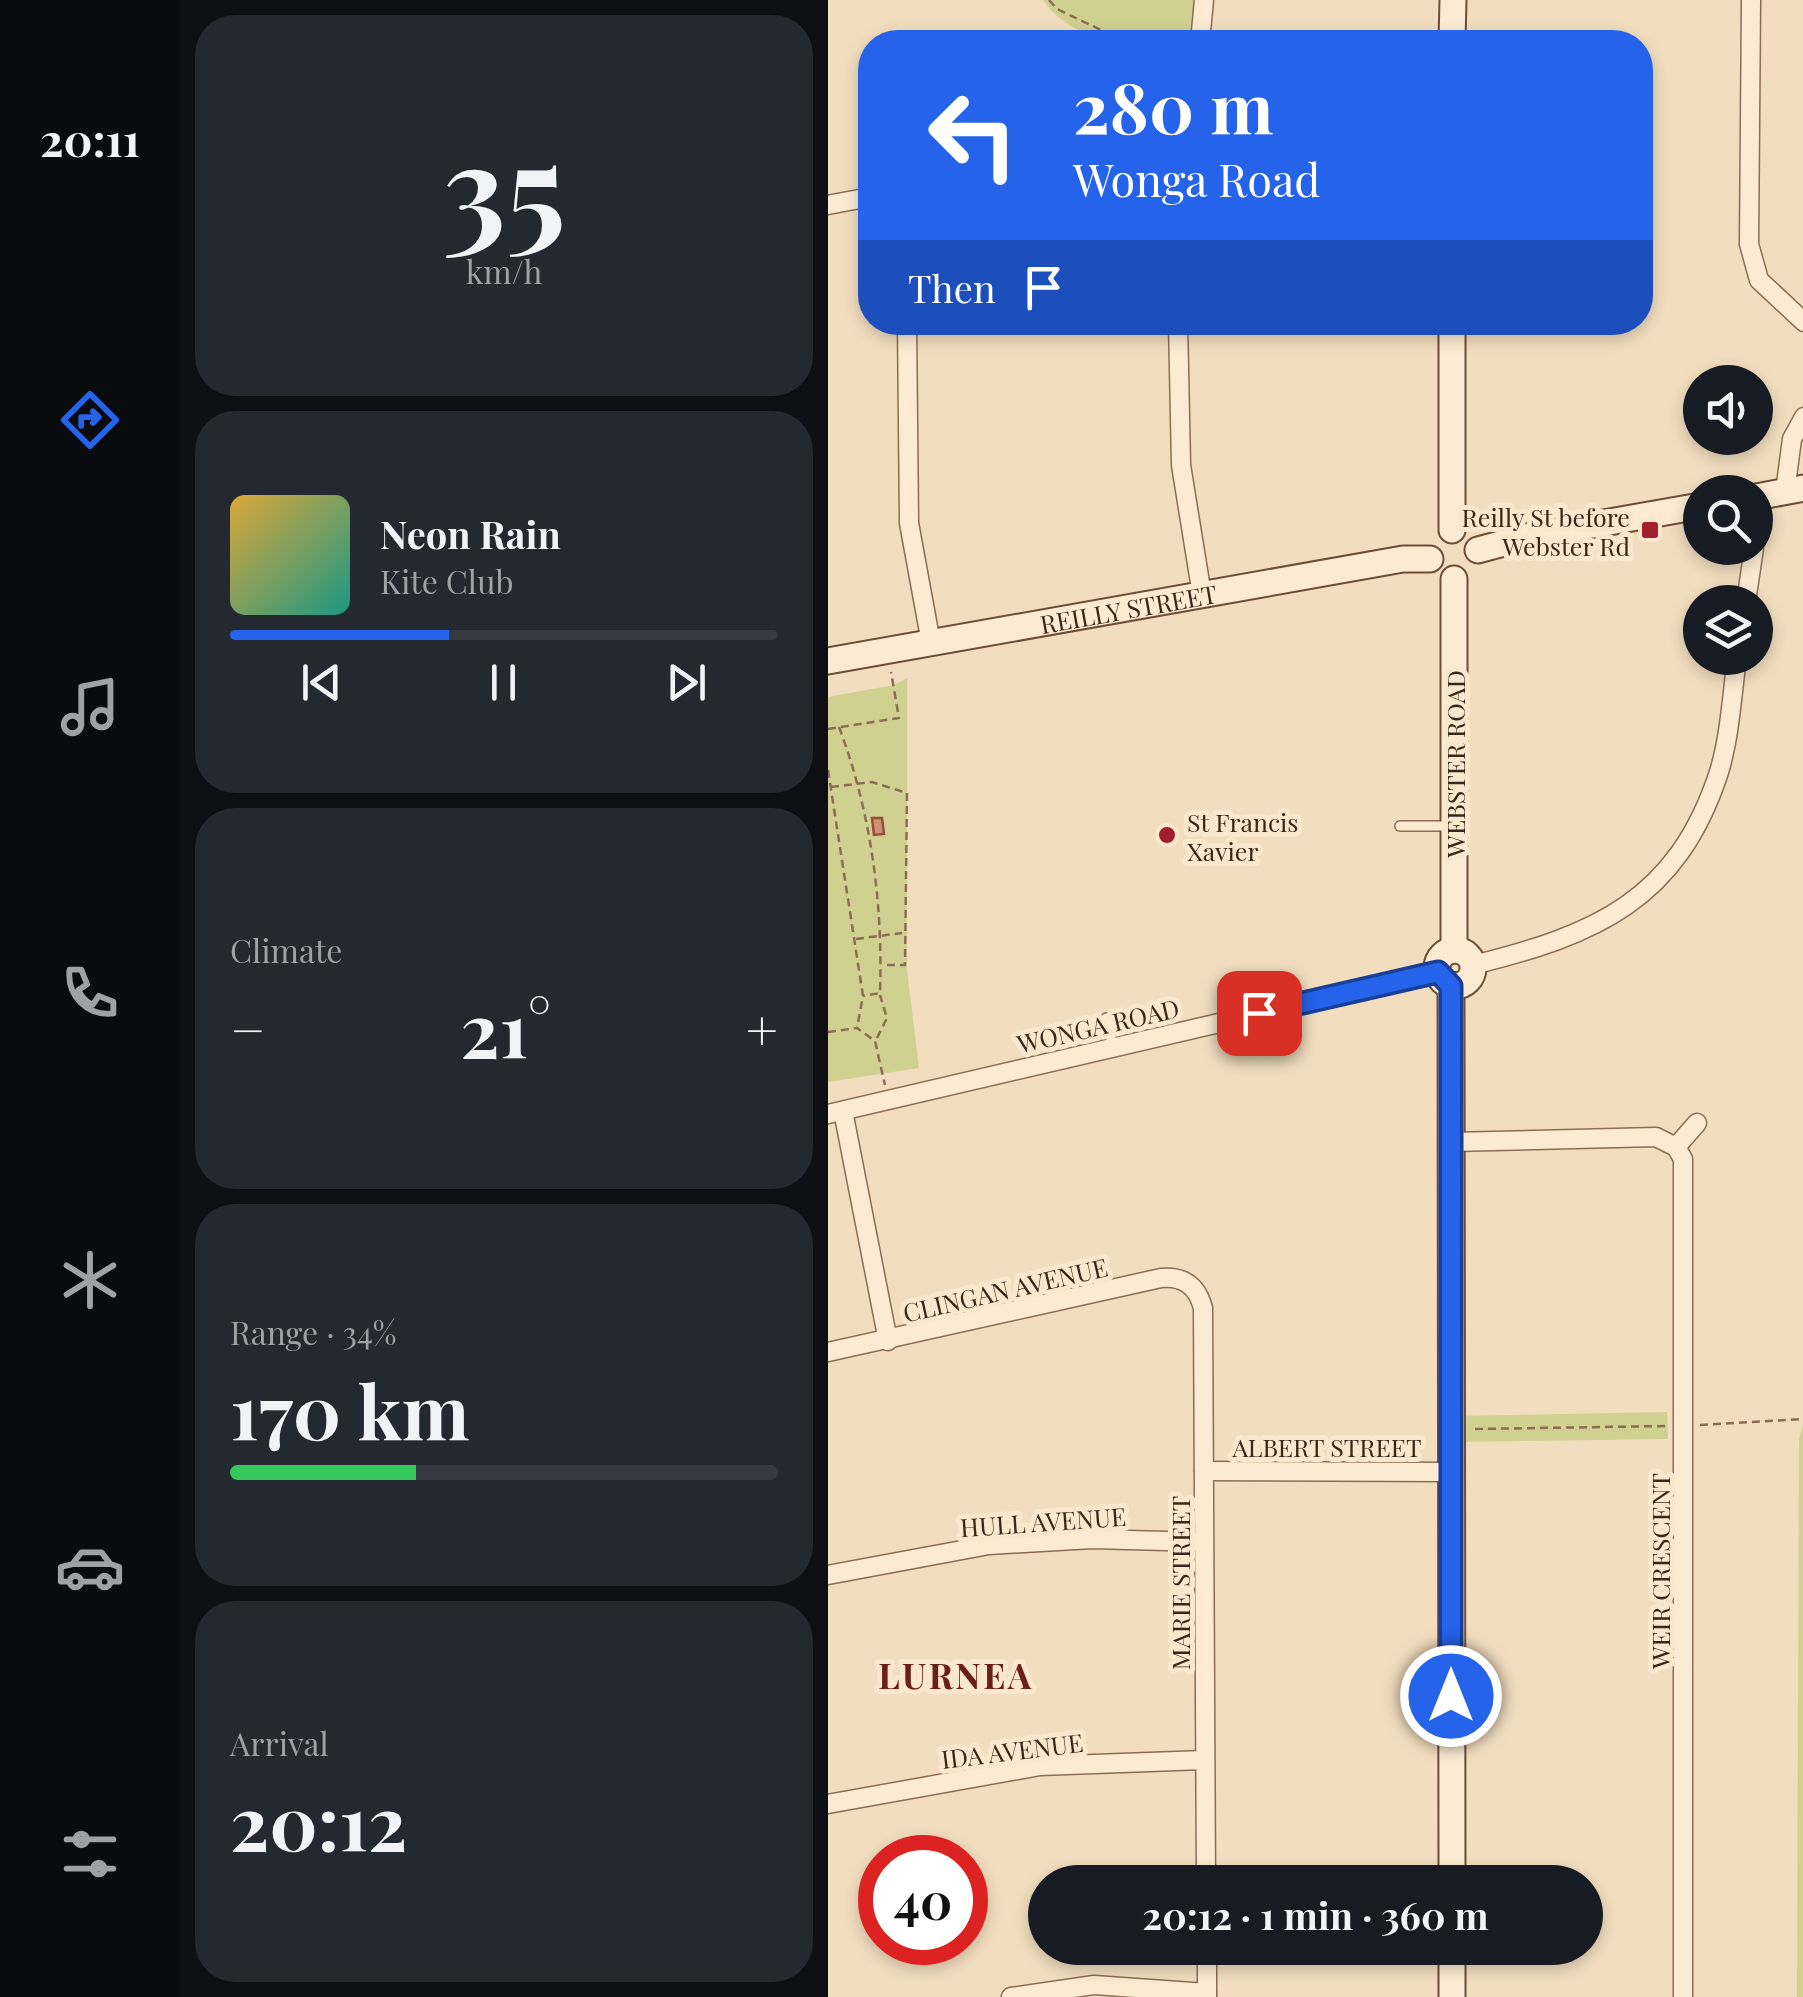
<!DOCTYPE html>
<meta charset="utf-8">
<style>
body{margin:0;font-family:"Playfair Display",serif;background:#242831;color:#f1f3f6;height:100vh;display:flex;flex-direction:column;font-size:38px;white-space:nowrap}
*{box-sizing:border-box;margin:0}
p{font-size:32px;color:#9ea1a6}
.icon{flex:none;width:55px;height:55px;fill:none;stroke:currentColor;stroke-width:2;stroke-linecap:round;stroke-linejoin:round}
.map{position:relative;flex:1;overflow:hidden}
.side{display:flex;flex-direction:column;gap:15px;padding:15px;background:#0d0f14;width:648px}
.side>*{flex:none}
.banner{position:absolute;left:30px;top:30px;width:795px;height:305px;border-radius:40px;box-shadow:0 5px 15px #0003;background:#2563eb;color:#fff;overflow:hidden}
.buttons{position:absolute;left:855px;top:365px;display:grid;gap:20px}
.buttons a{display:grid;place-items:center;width:90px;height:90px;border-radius:50%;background:#171b24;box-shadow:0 5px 15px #0003;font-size:50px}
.speed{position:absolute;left:30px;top:1835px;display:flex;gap:20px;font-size:50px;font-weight:700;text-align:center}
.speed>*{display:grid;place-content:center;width:130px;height:130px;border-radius:50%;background:#171b24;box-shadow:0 5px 15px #0003;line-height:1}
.speed .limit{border:15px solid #d22;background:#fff;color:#111}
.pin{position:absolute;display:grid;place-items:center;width:85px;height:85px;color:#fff;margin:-42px;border-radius:20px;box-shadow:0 5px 15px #0006}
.me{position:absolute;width:110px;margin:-55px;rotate:0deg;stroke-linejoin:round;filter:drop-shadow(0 0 8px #0008)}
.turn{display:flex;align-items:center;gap:35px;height:210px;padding:0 50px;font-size:45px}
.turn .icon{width:130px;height:130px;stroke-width:2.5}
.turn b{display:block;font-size:70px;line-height:85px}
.then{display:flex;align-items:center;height:95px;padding:0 50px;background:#0003;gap:20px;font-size:38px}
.big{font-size:75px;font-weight:700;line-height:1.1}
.side .card{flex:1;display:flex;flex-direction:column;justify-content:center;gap:15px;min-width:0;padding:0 35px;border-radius:40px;background:#242831}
.side .dial{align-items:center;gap:0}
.dial b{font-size:130px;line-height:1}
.song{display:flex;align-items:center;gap:30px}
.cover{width:120px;height:120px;border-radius:15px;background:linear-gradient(135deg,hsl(40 70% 55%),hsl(170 70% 35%))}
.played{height:10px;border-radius:5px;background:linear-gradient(90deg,#2563eb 40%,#363941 40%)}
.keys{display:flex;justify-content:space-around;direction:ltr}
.heat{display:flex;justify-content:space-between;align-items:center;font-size:55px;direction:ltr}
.charge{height:15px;border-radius:8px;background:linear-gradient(90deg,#34c759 34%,#363941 0)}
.trip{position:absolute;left:200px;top:1865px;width:575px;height:100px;border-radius:50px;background:#171b24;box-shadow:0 5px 15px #0003;font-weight:700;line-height:100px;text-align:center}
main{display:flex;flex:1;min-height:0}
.dock{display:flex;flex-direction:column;width:180px;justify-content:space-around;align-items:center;background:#090b0e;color:#9ea1a6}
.dock .icon{width:70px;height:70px}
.dock .selected{color:#2563eb}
.dock b{font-size:45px;color:#f1f3f6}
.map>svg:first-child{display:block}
</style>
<main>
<nav class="dock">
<b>20:11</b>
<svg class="icon selected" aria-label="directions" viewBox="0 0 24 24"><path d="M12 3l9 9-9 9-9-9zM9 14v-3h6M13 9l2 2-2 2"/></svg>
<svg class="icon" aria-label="music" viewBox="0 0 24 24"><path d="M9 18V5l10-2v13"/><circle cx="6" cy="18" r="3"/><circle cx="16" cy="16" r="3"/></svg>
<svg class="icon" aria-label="phone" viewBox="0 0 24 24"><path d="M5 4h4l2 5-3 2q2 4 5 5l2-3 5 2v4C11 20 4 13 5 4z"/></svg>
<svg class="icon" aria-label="climate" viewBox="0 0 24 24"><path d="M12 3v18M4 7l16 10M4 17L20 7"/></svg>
<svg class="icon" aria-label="car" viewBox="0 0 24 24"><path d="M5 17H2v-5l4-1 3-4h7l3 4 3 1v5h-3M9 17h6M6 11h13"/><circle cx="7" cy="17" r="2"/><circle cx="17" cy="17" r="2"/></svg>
<svg class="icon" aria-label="filters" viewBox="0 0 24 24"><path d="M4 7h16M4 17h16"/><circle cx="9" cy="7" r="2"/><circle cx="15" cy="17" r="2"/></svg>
</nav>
<section class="side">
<div class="card dial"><b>35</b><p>km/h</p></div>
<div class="card">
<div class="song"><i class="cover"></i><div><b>Neon Rain</b><p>Kite Club</p></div></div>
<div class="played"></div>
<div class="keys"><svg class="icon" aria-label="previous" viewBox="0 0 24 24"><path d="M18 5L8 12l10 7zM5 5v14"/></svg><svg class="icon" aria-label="pause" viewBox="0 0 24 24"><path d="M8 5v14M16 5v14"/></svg><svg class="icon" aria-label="next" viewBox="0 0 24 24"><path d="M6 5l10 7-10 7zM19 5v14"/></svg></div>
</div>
<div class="card"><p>Climate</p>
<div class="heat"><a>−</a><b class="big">21°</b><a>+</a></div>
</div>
<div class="card"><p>Range · 34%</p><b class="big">170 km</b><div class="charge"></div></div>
<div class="card"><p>Arrival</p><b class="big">20:12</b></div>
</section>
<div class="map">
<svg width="976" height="1997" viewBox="0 0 976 1997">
<rect width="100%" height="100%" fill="#f2ddbe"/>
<g fill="#d0d191">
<path d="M215,0H366L362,42C309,43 250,49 215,0Z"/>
<path d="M79,678V970L91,1068L0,1082V697L66,685Z"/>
<path d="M839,1412L840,1439L627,1442V1416Z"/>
<path d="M975,1425L976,1997H969L971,1440Z"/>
</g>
<path fill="#d48f70" stroke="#8e5138" stroke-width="2.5" d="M44,818H54L56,834L46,835Z"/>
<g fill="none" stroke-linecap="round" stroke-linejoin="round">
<defs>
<g id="lane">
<path d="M572,826H623"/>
<path d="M278,1018L285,1047"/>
</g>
<g id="street">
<path d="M923,0L921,244L931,280L976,322"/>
<path d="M372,42L376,0"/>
<path d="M0,205L42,197"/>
<path d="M79,322L81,523L103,643"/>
<path d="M350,322L353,465L374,595"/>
<path d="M957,492L964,439L976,417"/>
<path d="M928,541L934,495"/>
<path d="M918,602L926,548"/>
<path d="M645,965C767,935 849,901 891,772C902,736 904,694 909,658"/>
<path d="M15,1111L60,1341"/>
<path d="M0,1114L610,972"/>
<path d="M623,1142L828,1137L848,1147L855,1159V1997"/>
<path d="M848,1147L869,1123"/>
<path d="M0,1352L333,1278C356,1276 369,1286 375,1308L378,1882"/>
<path d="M376,1471L622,1472"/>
<path d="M0,1575L161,1545L264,1539L375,1542"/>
<path d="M0,1804L212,1766L376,1760"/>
<path d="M379,1948V1997"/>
<path d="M183,1997L266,1985L379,1993"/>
</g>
<g id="secondary">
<path d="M624,42L625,0"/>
<path d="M928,497L976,488"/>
<path d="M624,530V322"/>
<path d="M650,550L702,536L872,506"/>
<path id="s1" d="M0,661L575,559H602"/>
<path d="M626,950V579"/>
<circle cx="627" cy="968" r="18"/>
<path d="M623,985L624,1882"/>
<path d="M624,1948V1997"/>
</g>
</defs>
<use href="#lane" stroke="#8c6c55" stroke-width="12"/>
<use href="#street" stroke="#8c6c55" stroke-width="21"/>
<use href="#secondary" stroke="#6e4d38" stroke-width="29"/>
<g stroke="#8c6c55" stroke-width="2.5" stroke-dasharray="8 5" stroke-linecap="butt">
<path d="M221,0L229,9L298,42"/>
<path d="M11,727C43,812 55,903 52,993L35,996"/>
<path d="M0,729L71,718L63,672"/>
<path d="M0,770L35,996L29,1028"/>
<path d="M3,787L44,782L79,793L77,965H54"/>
<path d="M28,939L74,933"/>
<path d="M0,1032L29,1028L47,1041L57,1085"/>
<path d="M49,1038L59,1018L52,995"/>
<path d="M872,1425L976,1419"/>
<path d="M647,1429L839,1426"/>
</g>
<use href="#lane" stroke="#fcebd2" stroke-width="9"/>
<use href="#street" stroke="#fcebd2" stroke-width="18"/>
<use href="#secondary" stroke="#fcebd2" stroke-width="25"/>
</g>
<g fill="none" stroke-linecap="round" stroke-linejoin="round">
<defs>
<path id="route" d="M431,1013L610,972L623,986V1696"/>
</defs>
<use href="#route" stroke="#184099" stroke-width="25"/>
<use href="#route" stroke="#2563eb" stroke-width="18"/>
</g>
<g fill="#a11f2e" stroke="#f9e8ce" stroke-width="4">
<rect x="812" y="520" width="20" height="20" rx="5"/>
<circle cx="339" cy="835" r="10"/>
</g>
<g text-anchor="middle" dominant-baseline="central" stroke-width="10" stroke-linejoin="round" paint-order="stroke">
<g font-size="25" fill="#3a271b" stroke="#f9e8ce" text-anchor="end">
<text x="802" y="516">Reilly St before<tspan x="802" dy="29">Webster Rd</tspan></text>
<text x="359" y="821" text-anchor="start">St Francis<tspan x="359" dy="29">Xavier</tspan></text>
</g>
<g font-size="25" fill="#3a271b" stroke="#f9e8ce">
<text stroke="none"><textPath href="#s1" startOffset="305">REILLY STREET</textPath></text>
<text transform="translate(626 764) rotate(-90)">WEBSTER ROAD</text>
<text transform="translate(270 1025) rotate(-13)">WONGA ROAD</text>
<text transform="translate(177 1289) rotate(-13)">CLINGAN AVENUE</text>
<text x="499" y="1446">ALBERT STREET</text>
<text transform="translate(215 1521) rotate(-4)">HULL AVENUE</text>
<text transform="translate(831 1571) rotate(-90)">WEIR CRESCENT</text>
<text transform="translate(351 1583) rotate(-90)">MARIE STREET</text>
<text transform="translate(184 1750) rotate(-7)">IDA AVENUE</text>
</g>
<g font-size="35" font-weight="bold" letter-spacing="2.5" fill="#6b1f16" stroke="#f9e8ce">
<text x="128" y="1674">LURNEA</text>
</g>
</g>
</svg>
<div class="buttons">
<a><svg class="icon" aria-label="sound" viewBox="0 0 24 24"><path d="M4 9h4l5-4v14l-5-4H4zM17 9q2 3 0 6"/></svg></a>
<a><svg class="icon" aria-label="search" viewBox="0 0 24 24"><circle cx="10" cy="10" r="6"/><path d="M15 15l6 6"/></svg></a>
<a><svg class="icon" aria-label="layers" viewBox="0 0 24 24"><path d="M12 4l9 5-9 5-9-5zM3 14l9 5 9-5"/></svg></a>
</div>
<div class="speed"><div class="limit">40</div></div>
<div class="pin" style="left:431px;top:1013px;background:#d93025"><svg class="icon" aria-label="arrive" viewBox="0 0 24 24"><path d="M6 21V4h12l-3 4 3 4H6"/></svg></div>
<svg class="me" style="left:623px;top:1696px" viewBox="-20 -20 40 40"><circle r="17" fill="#2563eb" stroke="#fff" stroke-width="3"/><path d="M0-11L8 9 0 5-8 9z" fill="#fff"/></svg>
<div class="trip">20:12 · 1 min · 360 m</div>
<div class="banner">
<div class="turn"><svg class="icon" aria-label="left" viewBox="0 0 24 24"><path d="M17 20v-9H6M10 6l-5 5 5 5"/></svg><div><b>280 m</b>Wonga Road</div></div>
<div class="then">Then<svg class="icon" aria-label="arrive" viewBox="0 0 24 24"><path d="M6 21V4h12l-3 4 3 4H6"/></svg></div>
</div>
</div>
</main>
